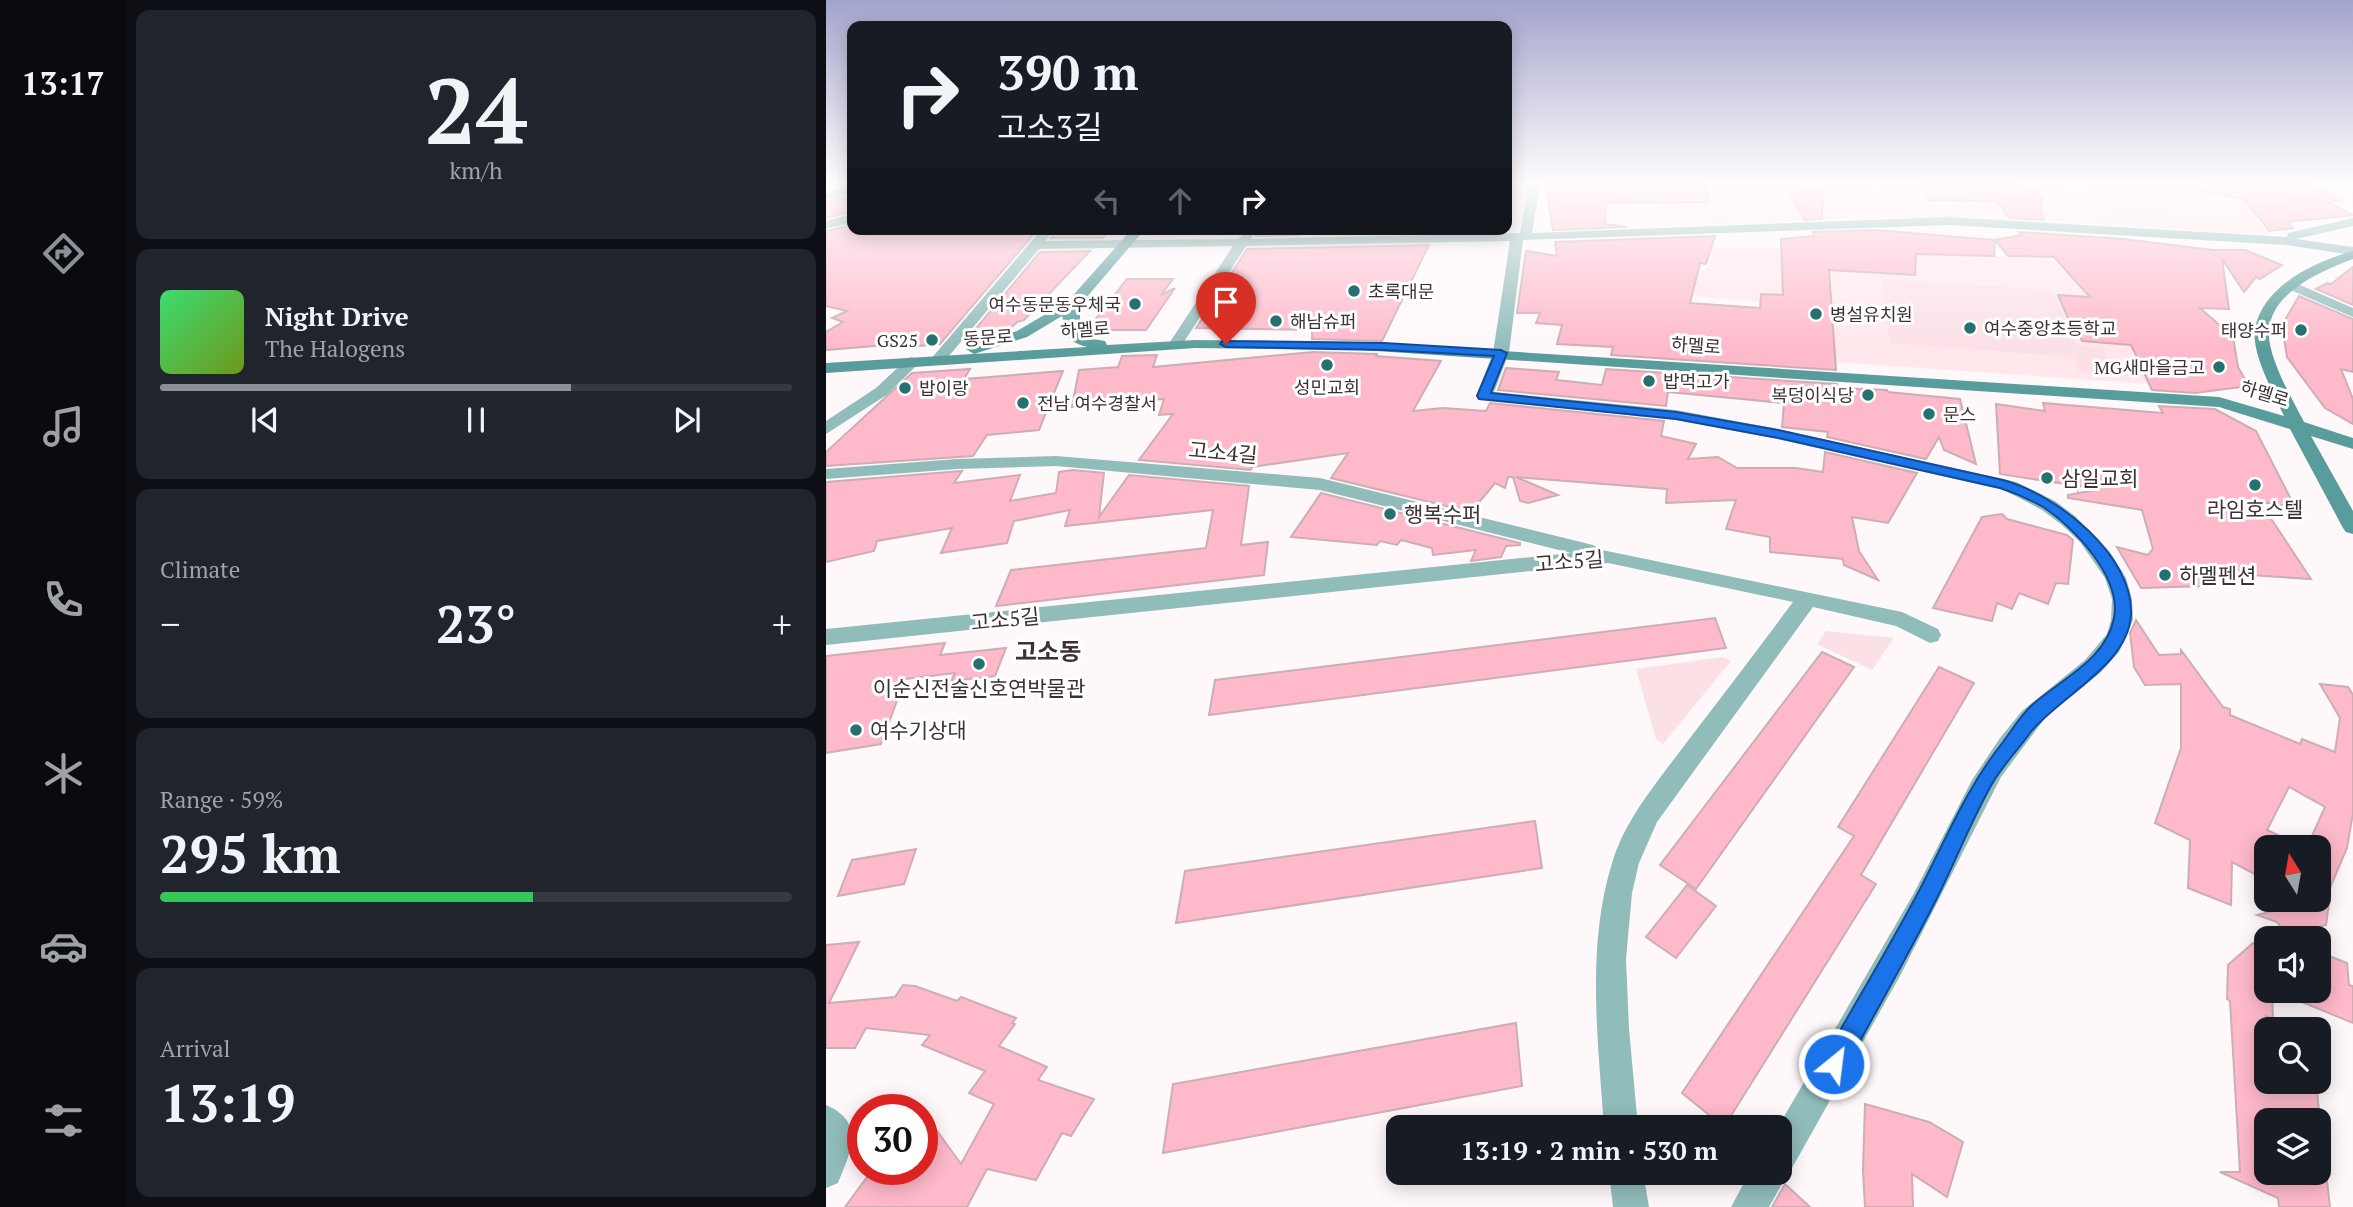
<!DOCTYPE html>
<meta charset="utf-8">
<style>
body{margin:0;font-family:"PT Serif","Noto Sans KR",serif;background:#20242c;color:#f1f3f6;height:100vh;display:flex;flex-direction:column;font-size:26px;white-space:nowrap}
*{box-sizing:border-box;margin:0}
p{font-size:23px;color:#9ea1a6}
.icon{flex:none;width:38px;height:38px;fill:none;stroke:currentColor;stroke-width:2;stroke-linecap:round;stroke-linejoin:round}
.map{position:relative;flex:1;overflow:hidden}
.panel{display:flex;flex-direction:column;gap:10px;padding:10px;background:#0d0f14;width:700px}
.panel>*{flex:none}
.top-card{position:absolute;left:21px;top:21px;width:665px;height:214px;border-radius:14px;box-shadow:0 4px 18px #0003;background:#171b24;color:#f1f3f6;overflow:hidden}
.needle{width:46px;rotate:349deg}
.fabs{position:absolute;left:1428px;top:835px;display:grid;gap:14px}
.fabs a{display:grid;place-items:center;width:77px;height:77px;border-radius:14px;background:#171b24;box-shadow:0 4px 18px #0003;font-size:35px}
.speed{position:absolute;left:21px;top:1094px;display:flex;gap:14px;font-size:35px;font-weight:700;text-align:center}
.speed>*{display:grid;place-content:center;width:91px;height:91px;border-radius:50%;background:#171b24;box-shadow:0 4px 18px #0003;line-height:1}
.speed .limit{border:10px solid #d22;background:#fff;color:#111}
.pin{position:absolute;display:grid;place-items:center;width:60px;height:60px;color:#fff;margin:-72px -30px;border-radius:50% 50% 50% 0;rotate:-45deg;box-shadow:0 0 7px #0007}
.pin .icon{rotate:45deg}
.me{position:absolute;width:77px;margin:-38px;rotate:29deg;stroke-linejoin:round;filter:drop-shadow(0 0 5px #0008)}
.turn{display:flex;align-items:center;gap:24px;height:147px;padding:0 35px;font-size:32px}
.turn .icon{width:91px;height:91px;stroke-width:2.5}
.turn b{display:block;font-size:49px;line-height:60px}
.lanes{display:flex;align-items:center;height:66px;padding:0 35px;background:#0003;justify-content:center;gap:35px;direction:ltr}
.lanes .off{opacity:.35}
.big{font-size:52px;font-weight:700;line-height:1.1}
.panel .tile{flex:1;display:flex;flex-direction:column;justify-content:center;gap:10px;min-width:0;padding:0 24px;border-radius:14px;background:#20242c}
.panel .dial{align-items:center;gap:0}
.dial b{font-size:91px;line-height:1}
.song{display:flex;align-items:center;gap:21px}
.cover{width:84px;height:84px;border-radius:10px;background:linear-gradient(135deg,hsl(140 70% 55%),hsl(80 70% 35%))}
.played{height:7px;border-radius:4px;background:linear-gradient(90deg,#8c9099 65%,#363941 65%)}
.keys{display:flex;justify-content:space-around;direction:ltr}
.heat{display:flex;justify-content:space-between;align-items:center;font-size:38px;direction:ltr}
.charge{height:10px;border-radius:5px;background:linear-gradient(90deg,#34c759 59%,#363941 0)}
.trip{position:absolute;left:560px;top:1115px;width:406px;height:70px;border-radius:14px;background:#171b24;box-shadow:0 4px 18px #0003;font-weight:700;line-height:70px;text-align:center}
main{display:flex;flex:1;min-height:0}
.tabs{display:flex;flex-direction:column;width:126px;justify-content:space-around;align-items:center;background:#090b0e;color:#9ea1a6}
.tabs .icon{width:49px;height:49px}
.tabs .current{color:#8c9099}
.tabs b{font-size:32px;color:#f1f3f6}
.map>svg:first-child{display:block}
</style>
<main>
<nav class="tabs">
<b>13:17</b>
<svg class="icon current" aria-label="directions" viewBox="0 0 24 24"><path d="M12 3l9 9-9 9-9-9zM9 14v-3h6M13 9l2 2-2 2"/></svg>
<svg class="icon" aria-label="music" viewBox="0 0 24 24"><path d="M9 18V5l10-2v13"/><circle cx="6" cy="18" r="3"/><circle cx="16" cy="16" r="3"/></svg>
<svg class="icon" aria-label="phone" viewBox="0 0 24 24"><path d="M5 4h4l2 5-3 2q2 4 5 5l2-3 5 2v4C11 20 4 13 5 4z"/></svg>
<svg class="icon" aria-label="climate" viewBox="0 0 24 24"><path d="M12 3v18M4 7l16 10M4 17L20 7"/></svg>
<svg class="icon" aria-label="car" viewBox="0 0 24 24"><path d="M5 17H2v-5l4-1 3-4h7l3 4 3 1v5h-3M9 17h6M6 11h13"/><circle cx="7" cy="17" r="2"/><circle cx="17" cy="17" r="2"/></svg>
<svg class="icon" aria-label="filters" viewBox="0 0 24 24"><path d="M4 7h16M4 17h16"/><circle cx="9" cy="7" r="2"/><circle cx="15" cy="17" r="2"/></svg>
</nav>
<section class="panel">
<div class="tile dial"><b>24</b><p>km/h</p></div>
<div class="tile">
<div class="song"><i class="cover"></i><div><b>Night Drive</b><p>The Halogens</p></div></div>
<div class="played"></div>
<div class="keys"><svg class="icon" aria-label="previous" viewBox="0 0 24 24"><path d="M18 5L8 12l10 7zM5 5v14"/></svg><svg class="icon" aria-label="pause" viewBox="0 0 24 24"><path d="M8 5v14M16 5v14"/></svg><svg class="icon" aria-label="next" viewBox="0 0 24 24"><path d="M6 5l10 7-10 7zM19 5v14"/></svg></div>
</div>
<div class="tile"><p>Climate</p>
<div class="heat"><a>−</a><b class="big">23°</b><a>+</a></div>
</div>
<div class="tile"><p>Range · 59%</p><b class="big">295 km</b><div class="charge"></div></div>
<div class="tile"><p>Arrival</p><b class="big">13:19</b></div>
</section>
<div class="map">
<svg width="1527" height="1207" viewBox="0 0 1527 1207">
<rect width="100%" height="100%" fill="#fff8fa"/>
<g fill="#ffe7ec">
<path d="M849,181H1417L1431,213L1430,218L1441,235L1178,217L1033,218L882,224L875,211L834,212L831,197Z"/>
<path d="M886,248H956L1225,259L1231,265L1295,270L1330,354L1306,353L1322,384L967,359L970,304L865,296L873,274L883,267Z"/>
</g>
<g fill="#fbe0e6">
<path d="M970,181H1048L1054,191L975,192Z"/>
<path d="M1244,189L1329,197L1335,200L1341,211L1332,213L1246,205L1241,203L1237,191Z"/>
<path d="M1055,279L1226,290L1250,345L1277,348L1289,374L1253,371L1247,357L1064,343Z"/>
<path d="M1000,631L1068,638L1046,670L991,644Z"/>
<path d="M897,657L905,661L837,744L830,739L810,669Z"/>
</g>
<g fill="#feb9ca" stroke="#ccaeb4" stroke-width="2">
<path d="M719,181H878L883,202L780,203L779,224L801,227L727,230Z"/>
<path d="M1089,181H1190L1192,187L1209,189L1217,198L1214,204L1218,220L1183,218L1171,201L1103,200Z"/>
<path d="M1371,181H1476L1518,200L1501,202L1527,215L1461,222L1467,228L1443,231L1419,200L1370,189Z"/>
<path d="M962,192H997L996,219L979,220Z"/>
<path d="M18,198L26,201V212L0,218V202Z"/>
<path d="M26,225V229H212L114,344L71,348L74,344L0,350V332L17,322L6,318L21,311L0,306V231Z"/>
<path d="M231,229H285L277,238H225Z"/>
<path d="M434,229H478L473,235L430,236Z"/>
<path d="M1049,230L1169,240L1168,256L1090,254L1089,275L1003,270L1010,370L785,355L787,347L731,344L736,325L710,323L714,313H691L700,251L731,256L729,242L889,236L880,264L874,263L864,303L934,308L935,294L957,295L955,239L989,236L986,232Z"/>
<path d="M1193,232L1297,239L1387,250H1419L1456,265L1434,279L1430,277L1418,292L1396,259L1403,309L1374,308L1407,337L1412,367L1423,386L1369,393L1326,390L1305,345L1256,341L1253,334H1249L1232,295L1264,297L1228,257L1182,256L1169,240L1195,235Z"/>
<path d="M603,245L556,341L486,339V330L370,328L421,249Z"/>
<path d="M264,251L198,320L191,322L185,328H173L169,332H147L214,252Z"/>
<path d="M1527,267V305L1490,289L1501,283L1505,284Z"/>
<path d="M301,279H347L335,295L349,288L320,330H261Z"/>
<path d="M1473,296L1527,319V372L1515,369L1527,399V424L1499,408L1461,357L1456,325Z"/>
<path d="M487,352L551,354L550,356L615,361L587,411L617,408L660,411L664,403L838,421L835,436L870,444L862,459L892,457L911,468H970L997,472L999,452L1091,473L1062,523L1026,517L1033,551L1052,580L1018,565L1017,559L944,552V537L900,529L910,500L840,503L841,489L690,477L732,495L702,503L694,501L687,477H682L679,488L669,483L645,512L505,478L522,453L426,467L425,470L313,460L347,414L333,415L338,399L246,407L253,370L292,367L296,356L331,355L327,367Z"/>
<path d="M680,368L733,372L730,380L776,385L780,369L1011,384L1012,388L1061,390L1062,392L1134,399L1150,464L1118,450L1113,437L1100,459L1001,437L1002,432L956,427L958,403L842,392L840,406L672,390Z"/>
<path d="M144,369L138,379L237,371L213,430L161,435L147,456L0,466V452L86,373Z"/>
<path d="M1217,403L1337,413L1333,406L1389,409L1430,431L1469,507L1434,502L1485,579L1408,574L1409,578L1371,573L1381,586L1315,588L1291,547L1322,555L1327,549L1316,510L1242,498V495L1275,489L1253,486L1252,491L1246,485L1174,474L1170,404L1219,411Z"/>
<path d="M247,470L278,473L273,517L303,475L423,486L415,545L442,542L438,575L170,606L185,570L380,548L387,510L239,526L244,510L188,521L181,543L115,553L126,528L51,541L48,551L0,562V482L136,471L128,483L194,475L184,501L230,493L233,472Z"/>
<path d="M495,493L694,543V545L680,546L675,557L645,561L650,550L607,555L606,548L575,540L571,545L554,541L551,545L465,537Z"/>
<path d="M1176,514L1181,519L1241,535L1247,540L1242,584L1230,583L1222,604L1193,593L1186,609L1171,603L1166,621L1107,608L1156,517Z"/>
<path d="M889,618L900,648L383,715L389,680Z"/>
<path d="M1310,620L1333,655L1355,654V650L1397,707L1404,709V715L1474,744L1476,739L1509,752L1514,718L1494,684L1522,687L1527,695V813L1521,848L1500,897L1504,896L1500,925L1461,935L1451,922L1431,915L1493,900V847H1481L1499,807L1463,787L1441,830L1477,847H1440V880L1406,862L1405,905L1362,888L1364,840L1329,823L1355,748V684L1319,685L1308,667L1304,633Z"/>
<path d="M119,643L114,655L180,648L169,676L125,681L129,673L79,679L55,744L0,753V656Z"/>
<path d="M996,652L1028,667L870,889L834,865Z"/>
<path d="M1113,667L1148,683L1035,875L1050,884L898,1127L856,1093L1028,836L1012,827Z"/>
<path d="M709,821L716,868L350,923L359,871Z"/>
<path d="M90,849L78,884L12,896L26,860Z"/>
<path d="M861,885L890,906L850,958L820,937Z"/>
<path d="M33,942L3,1003L69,997L77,985L89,986L131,1001L135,997L190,1018L186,1023L189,1024L173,1046L221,1067L212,1080L268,1099L245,1136L236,1133L210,1180L161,1169L141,1207H19L47,1169H96V1110L135,1164L168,1104L143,1093L159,1071L96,1045L104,1035L40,1028L29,1048H0V945Z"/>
<path d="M1427,943L1440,949V990H1446L1447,1019L1440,1016V1082H1490L1494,1120H1440V1172H1500L1504,1207H1453L1452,1198L1394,1172H1414L1404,1001L1401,999L1402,965Z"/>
<path d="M1493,952L1521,963L1523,985L1527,986V1023L1449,991L1493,990Z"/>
<path d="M690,1023L696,1086L337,1153L347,1084Z"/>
<path d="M1039,1104L1103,1122L1137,1142L1121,1197L1086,1174L1087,1207H1039L1037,1170Z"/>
<path d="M959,1184L984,1207H946Z"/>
</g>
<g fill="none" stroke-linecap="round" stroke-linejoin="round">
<g fill="#90bcba" fill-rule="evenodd">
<path d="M703,181H715L706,233L1123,217L1461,237L1462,233L1527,218V226L1470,239L1527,247V255L1460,245L1123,225L697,240L683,353L668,392L850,410L952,429L1190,482L1229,501L1249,516L1284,552L1300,578L1306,599L1307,620L1293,652L1275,672L1219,718L1175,777L1074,976L966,1168L960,1170L956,1184L943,1207H905L924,1172H954L952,1127L1088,893L1146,780L1174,738L1196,711L1259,660L1281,634L1285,620L1286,599L1279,578L1254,542L1236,525L1216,510L1178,490L952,439L850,420L652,399L650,396L667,353L684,241L420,246L356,345L349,349L342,345L407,246L213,249L117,363H107L104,360L216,229H229L219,241L412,239L421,231L427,235L425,239L694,233Z"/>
<path d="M26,186V193L0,200V193Z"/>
<path d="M26,214V222L0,229V221Z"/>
<path d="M1465,281L1527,308V317L1460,288L1458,285Z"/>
<path d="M86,357L94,362L62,394L0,434V421L50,388L81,359Z"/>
<path d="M230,456L494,478L767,545L776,550L1076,612L1112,629L1115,635L1112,641L1104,643L1070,626L987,607L831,822L813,863L806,893L800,959L803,1029L812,1127H778C772,1041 760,947 786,863C800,817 833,780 861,742C897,695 932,649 967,602L782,563L0,645V629L745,553L494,490L230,466L131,469L0,479V469L131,459Z"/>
<path d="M0,1105C40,1122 25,1152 12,1183L0,1188Z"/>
<path d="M783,1172H817L823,1207H787Z"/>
</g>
<path fill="#589d9b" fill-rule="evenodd" d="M306,229H319L254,305V333L261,338L279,341L281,345L369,340L535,342L1393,397L1458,416C1448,394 1425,353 1429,329C1436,286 1490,261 1527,251V259C1496,271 1446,291 1443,330C1441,357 1466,398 1478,422L1527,438V449L1485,436L1527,511V534L1520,532L1517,528L1464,429L1393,407L535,350L369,348L0,373V363L261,347C237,340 242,334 236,316L201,337L148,354L140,349L143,346L191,331L242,301Z"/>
</g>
<linearGradient id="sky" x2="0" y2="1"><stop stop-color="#a3a4cc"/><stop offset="0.52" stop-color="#fffcfd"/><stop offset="1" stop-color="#fffcfd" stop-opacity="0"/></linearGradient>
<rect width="1527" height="350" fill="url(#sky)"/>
<path fill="#1a73e8" stroke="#114b97" stroke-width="2" d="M396,341L558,343L675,350L681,353L665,393L850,412L952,430L1177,480C1230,494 1308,555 1305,615C1302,666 1233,696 1204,733C1192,750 1176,766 1166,784C1144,823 1128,865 1108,904C1079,961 1047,1016 1017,1073L1008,1076L1000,1073L996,1064L1000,1055C1031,1000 1064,946 1094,889C1120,839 1141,787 1177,742C1186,730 1195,715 1206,705C1235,679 1280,660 1288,618C1296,578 1248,527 1217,507C1203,499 1189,493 1174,488L952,438L850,419L653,399L651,396L668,356L558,350L400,347L394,344Z"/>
<g fill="#26706f" stroke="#fff" stroke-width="2.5">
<circle cx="528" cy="291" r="7"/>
<circle cx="309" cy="304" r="7"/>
<circle cx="990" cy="314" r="7"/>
<circle cx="450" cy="321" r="7"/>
<circle cx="1144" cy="328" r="7"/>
<circle cx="1475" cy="330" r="7"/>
<circle cx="106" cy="340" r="7"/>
<circle cx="501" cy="365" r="7"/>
<circle cx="1393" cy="367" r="7"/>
<circle cx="823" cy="381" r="7"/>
<circle cx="79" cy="388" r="7"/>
<circle cx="1042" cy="395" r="7"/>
<circle cx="197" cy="403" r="7"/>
<circle cx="1103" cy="414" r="7"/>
<circle cx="1221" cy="478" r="7"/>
<circle cx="1429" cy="485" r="7"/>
<circle cx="564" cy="514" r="7"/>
<circle cx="1339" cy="575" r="7"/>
<circle cx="153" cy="664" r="7"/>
<circle cx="30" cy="730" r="7"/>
</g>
<g text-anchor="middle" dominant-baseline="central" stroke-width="6" stroke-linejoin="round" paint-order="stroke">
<g font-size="18" fill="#3d3134" stroke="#fff" text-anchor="start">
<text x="542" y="291">초록대문</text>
<text x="295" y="304" text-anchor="end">여수동문동우체국</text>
<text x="1004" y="314">병설유치원</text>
<text x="464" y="321">해남슈퍼</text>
<text x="1158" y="328">여수중앙초등학교</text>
<text x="1461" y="330" text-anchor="end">태양수퍼</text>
<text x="92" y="340" text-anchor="end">GS25</text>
<text x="1379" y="367" text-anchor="end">MG새마을금고</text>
<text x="837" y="381">밥먹고가</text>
<text x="501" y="387" text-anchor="middle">성민교회</text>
<text x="93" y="388">밥이랑</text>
<text x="1028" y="395" text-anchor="end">복덩이식당</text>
<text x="211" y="403">전남 여수경찰서</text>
<text x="1117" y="414">문스</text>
</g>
<g font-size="18" fill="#3d3134" stroke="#fff">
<text transform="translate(259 329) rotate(-4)">하멜로</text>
<text transform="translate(162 337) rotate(-4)">동문로</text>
<text transform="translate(870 345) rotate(4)">하멜로</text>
<text transform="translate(1439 393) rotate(17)">하멜로</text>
</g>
<g font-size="21" fill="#3d3134" stroke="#fff">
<text transform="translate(397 452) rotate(5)">고소4길</text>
<text transform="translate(743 561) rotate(-5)">고소5길</text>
<text transform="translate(179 619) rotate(-6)">고소5길</text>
</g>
<g font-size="21" fill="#3d3134" stroke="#fff" text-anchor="start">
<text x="1235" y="478">삼일교회</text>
<text x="1429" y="509" text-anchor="middle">라임호스텔</text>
<text x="578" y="514">행복수퍼</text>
<text x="1353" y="575">하멜펜션</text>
<text x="153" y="688" text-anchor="middle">이순신전술신호연박물관</text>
<text x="44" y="730">여수기상대</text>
</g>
<g font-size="24" font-weight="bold" fill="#3d3134" stroke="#fff">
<text x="222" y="651">고소동</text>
</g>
</g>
</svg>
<div class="fabs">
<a><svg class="needle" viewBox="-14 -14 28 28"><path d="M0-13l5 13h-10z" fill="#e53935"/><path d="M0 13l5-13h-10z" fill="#9ea1a6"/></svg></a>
<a><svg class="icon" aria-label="sound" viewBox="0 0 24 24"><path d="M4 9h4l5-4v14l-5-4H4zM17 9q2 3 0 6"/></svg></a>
<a><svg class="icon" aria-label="search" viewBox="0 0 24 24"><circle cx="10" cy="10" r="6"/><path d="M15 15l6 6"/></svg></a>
<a><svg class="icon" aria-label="layers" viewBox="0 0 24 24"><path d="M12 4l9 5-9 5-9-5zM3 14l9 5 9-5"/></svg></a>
</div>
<div class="speed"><div class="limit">30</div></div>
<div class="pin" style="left:400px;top:344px;background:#d93025"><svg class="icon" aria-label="arrive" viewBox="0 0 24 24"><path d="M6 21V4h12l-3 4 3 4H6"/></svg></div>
<svg class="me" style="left:1008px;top:1064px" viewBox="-20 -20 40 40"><circle r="17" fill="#1a73e8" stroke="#fff" stroke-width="3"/><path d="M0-11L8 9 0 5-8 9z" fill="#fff"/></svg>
<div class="trip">13:19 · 2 min · 530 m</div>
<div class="top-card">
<div class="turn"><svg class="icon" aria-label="right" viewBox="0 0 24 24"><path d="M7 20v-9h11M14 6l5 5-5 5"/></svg><div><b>390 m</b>고소3길</div></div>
<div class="lanes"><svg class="icon off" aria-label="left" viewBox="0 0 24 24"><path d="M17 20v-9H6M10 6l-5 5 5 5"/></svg><svg class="icon off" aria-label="ahead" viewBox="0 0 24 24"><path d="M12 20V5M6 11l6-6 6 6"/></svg><svg class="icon" aria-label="right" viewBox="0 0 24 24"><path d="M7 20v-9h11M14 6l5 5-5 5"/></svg></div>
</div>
</div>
</main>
